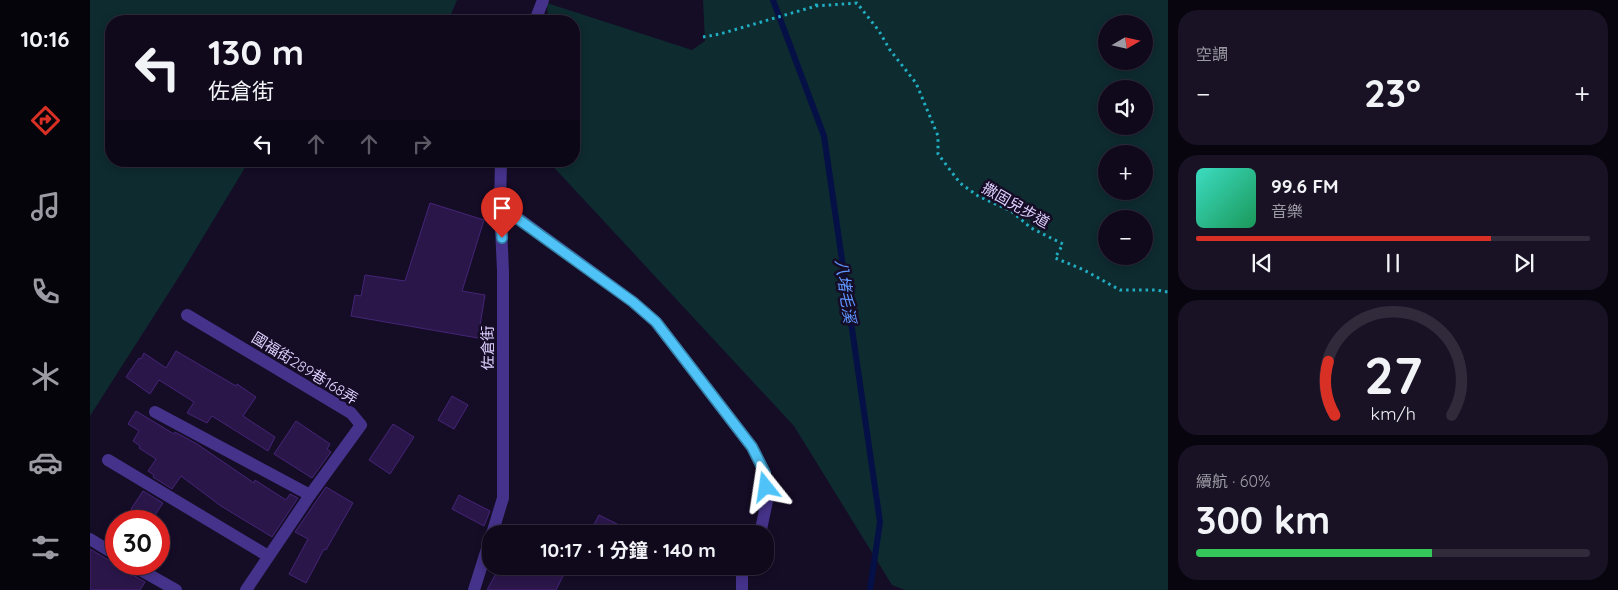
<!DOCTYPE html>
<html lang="zh-TW">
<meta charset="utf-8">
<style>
body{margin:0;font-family:Quicksand,"Noto Sans TC",sans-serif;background:#191225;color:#f1f3f6;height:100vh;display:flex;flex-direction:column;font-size:19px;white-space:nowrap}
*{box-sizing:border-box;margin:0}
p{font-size:16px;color:#9c9aa3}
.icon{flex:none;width:28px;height:28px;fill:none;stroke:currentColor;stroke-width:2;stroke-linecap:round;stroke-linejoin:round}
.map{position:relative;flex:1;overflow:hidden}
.sheet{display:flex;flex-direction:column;gap:10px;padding:10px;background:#09050f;width:450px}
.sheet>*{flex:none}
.hud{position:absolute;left:15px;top:15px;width:475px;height:152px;border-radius:20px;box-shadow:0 2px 8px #0003,0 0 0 1px #302a3b;background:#10091c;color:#f1f3f6;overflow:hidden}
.needle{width:32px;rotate:81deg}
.controls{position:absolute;left:1008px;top:15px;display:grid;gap:10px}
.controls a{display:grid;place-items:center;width:55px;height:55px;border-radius:50%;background:#10091c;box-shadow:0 2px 8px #0003,0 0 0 1px #302a3b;font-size:25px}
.speed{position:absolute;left:15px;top:510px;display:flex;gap:10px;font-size:25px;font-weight:700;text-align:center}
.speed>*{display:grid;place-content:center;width:65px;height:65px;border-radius:50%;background:#10091c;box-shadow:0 2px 8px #0003,0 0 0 1px #302a3b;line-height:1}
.speed .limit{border:8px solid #d22;background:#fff;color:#111}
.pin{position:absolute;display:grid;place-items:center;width:42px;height:42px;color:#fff;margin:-51px -21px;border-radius:50% 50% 50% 0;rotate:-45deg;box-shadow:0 0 5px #0007}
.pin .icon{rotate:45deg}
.me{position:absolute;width:55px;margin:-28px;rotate:345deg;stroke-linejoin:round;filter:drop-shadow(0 0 4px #0008)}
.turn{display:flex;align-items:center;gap:18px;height:105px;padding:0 20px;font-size:22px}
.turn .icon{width:65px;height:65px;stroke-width:2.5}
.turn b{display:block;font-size:35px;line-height:42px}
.lanes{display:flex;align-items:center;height:48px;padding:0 20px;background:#0003;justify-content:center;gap:25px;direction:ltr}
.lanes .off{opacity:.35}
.big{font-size:38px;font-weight:700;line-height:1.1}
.sheet .tile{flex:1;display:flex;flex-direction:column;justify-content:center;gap:8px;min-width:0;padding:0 18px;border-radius:20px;background:#191225}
.sheet .dial{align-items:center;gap:0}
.dial svg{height:130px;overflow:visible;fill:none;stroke:#302a3b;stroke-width:7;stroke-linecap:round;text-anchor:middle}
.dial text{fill:#f1f3f6;stroke:none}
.song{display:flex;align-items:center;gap:15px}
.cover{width:60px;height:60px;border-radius:8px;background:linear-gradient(135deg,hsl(170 70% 55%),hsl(150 70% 35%))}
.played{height:5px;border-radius:2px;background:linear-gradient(90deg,#d93025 75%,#302a3b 75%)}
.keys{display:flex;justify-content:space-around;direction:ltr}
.heat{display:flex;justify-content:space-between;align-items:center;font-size:28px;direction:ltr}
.charge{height:8px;border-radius:4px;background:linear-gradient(90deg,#34c759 60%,#302a3b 0)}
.trip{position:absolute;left:392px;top:525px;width:292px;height:50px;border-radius:20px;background:#10091c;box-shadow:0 2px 8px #0003,0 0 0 1px #302a3b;font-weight:700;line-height:50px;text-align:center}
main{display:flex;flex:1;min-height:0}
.menu{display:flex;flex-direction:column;width:90px;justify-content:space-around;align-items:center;background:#06040b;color:#9c9aa3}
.menu .icon{width:35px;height:35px}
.menu .active{color:#d93025}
.menu b{font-size:22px;color:#f1f3f6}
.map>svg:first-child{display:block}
</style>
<main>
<nav class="menu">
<b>10:16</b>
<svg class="icon active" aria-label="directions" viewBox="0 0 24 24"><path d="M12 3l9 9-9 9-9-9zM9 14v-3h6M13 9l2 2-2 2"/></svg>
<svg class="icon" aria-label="music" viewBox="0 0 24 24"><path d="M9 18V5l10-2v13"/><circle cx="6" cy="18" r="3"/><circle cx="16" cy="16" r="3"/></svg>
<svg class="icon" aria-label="phone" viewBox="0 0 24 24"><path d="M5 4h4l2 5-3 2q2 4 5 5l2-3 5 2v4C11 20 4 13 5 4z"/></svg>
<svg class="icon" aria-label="climate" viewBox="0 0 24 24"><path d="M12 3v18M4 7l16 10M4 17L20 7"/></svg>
<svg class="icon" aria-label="car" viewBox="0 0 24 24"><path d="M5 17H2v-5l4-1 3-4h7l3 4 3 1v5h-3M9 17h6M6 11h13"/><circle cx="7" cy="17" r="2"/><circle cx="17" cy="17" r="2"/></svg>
<svg class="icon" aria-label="filters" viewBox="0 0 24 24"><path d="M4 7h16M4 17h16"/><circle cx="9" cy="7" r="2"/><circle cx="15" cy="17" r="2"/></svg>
</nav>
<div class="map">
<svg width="1078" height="590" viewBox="0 0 1078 590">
<rect width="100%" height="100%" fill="#150c26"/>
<g fill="#0e2b30" fill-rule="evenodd">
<path d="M0,0H367L358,21H21V161H159L92,272L0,416Z"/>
<path d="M613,0H1078V590H815L802,585L704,426L458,161H484V21H458L457,3L602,50L615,41ZM1016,24H1054V61H1016ZM1016,89H1054V126H1016ZM1016,154H1054V191H1016ZM1016,219H1054V256H1016Z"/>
</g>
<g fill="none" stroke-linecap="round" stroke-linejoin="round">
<path stroke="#041046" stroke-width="6" d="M683,0L734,136L790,522L780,590"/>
</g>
<g fill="#2a1649" stroke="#452577">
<path d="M340,203L394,220L372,291L395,295L388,338L261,316L265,295L271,296L275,275L315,281Z"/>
<path d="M86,351L146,386L147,384L166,397L153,416L185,437L178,451L122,416L117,423L97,413L104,402L69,380L60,394L36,377L49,358L51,359L54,353L76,368Z"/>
<path d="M362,396L378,405L364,429L348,420Z"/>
<path d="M46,411L84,434L85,432L107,444L164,483L165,480L196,500L200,494L208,498L182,537L131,506L91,476L82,489L63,477L64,475L58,471L66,459L49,448L50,446L43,441L49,431L38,424Z"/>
<path d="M206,421L240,444L237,449L241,452L222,478L184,454Z"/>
<path d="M303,424L324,437L300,474L279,460Z"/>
<path d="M236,487L263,503L236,550L234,549L216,583L199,574L218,539L205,532Z"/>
<path d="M53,491L73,503L61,521H57L41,509Z"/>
<path d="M369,495L400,511L394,526L362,509Z"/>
<path d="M509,515L547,534H499Z"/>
<path d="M0,549L22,562L32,564L36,571L55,582L50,590H0Z"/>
<path d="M410,566H478L466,590H397Z"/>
</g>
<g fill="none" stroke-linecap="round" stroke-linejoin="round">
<g stroke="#21aec2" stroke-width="3" stroke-dasharray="2.5 4" stroke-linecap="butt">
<path d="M726,6L728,0"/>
<path d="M613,37L630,34L726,6L767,3L789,31L800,50L826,83L848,136V154L870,183L888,196L921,211L941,228L973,244L965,258L994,270L1030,290H1066L1078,292"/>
</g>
<g stroke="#45328a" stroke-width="12">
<path d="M445,21L453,0"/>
<path d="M410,205L543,302L566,322L662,447L675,473L677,501L670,534"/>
<path d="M97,315L261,413L271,425L220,495L156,590"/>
<path d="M65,412L220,495"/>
<path d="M18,460L178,556"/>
<path d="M402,534L413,498V271L410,205L411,161"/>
<path d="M0,539L26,555"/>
<path d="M40,564L86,590"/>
<path d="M652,566V590"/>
<path d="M384,590L401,536"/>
</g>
</g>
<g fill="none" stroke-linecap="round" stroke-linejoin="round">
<defs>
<path id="route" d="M412,238L410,206L543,302L566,322L662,447L675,473L676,487"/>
</defs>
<use href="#route" stroke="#337fa1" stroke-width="12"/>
<use href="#route" stroke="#4fc3f7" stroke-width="9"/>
</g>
<g text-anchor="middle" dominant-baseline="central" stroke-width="5" stroke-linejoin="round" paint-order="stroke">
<g font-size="15" fill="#ded1ff" stroke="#150c26">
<text transform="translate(926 205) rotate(30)">撒固兒步道</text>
<text transform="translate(397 348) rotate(-90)">佐倉街</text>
<text transform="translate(215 368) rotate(32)">國福街289巷168弄</text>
</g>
<g font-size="16" font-style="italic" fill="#5f97ff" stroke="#150c26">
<text transform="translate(756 291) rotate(82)">八堵毛溪</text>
</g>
</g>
</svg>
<div class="controls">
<a><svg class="needle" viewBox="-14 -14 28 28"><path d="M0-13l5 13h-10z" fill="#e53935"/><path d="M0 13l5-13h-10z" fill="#9c9aa3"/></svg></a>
<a><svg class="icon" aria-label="sound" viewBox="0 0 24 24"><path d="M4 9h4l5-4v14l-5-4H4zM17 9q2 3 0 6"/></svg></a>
<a>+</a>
<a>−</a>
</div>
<div class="speed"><div class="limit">30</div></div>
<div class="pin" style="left:412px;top:238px;background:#d93025"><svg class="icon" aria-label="arrive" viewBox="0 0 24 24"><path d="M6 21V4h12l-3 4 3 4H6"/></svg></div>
<svg class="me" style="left:676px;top:487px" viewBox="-20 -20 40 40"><path d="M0-17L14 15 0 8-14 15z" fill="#4fc3f7" stroke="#fff" stroke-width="4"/></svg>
<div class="trip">10:17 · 1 分鐘 · 140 m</div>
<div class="hud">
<div class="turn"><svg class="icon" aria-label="left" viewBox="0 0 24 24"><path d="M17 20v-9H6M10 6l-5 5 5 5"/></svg><div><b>130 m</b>佐倉街</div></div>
<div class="lanes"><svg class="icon" aria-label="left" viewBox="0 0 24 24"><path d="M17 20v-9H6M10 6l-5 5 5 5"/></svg><svg class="icon off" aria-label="ahead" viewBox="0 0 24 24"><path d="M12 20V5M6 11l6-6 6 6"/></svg><svg class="icon off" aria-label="ahead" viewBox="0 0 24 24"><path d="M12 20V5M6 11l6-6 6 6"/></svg><svg class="icon off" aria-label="right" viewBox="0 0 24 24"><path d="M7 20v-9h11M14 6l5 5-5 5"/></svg></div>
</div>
</div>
<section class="sheet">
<div class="tile"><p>空調</p>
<div class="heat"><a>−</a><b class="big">23°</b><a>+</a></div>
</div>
<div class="tile">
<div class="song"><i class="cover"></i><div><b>99.6 FM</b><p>音樂</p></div></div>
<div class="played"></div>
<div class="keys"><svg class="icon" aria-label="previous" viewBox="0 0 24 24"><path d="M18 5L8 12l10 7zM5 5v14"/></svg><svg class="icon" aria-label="pause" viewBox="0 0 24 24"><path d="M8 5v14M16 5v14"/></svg><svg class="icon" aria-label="next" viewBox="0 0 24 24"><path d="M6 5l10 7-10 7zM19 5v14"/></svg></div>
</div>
<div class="tile dial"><svg viewBox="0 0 100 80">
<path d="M14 69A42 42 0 1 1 86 69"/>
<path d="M14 69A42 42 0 0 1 10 36" stroke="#d93025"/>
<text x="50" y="56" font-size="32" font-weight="700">27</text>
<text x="50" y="72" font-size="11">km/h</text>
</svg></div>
<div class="tile"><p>續航 · 60%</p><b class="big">300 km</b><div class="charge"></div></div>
</section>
</main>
